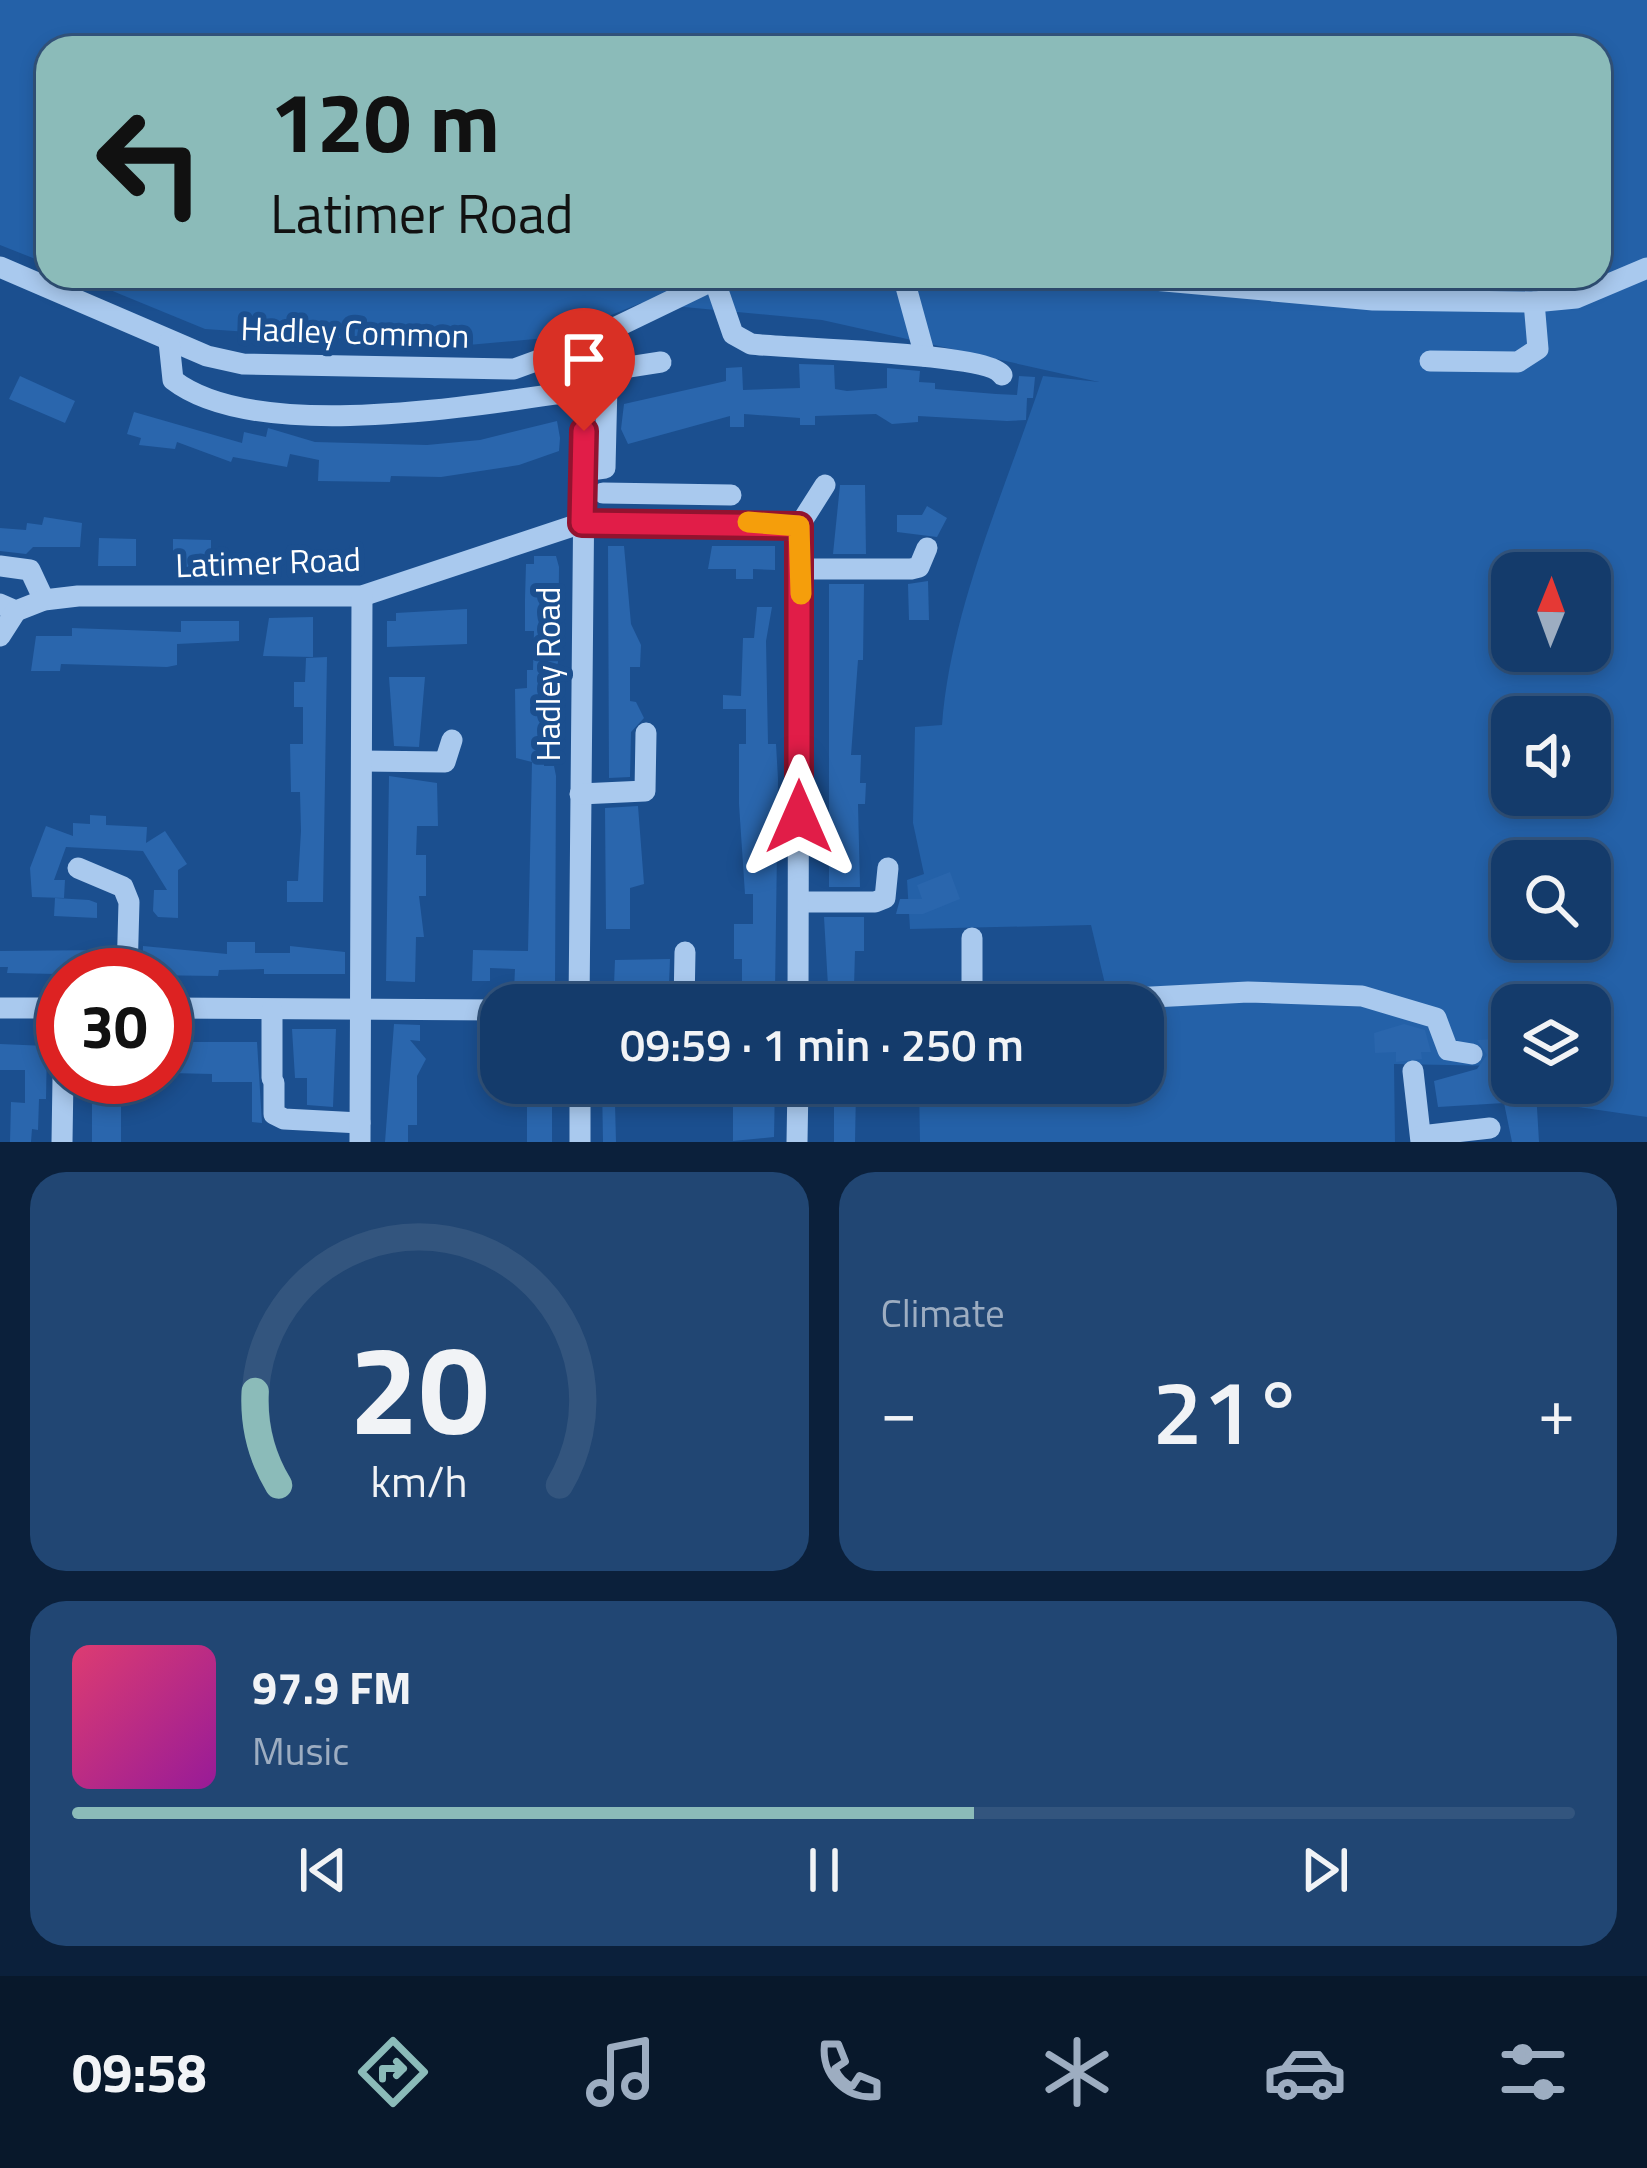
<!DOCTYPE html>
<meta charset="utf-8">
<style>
body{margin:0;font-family:"Titillium Web",sans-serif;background:#214673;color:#f1f3f6;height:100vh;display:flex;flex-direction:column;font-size:45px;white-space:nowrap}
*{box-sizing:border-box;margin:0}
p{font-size:39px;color:#9dadc1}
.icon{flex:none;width:66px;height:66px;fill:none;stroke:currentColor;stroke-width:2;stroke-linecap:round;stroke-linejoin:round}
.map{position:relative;height:1142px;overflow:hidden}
.details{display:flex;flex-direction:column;gap:30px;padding:30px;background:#0b203b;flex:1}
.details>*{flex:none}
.hud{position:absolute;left:36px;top:36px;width:1575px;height:252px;border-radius:36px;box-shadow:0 6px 18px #0003,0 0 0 3px #33557e;background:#8bbbb9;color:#111;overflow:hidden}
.needle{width:78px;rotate:1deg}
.controls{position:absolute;left:1491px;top:552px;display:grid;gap:24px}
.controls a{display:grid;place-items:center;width:120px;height:120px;border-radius:24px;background:#143b6b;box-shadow:0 6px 18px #0003,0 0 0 3px #33557e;font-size:60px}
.speed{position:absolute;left:36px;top:948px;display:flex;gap:24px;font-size:60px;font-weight:700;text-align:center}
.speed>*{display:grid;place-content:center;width:156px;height:156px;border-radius:50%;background:#143b6b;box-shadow:0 6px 18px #0003,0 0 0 3px #33557e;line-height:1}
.speed .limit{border:18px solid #d22;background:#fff;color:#111}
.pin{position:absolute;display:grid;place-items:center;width:102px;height:102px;color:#fff;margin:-123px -51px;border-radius:50% 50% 50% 0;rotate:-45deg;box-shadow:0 0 12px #0007}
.pin .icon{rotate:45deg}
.me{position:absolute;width:132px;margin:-66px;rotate:0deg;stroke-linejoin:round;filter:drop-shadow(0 0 9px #0008)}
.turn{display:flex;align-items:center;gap:42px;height:252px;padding:0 36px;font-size:54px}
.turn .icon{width:156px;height:156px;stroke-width:2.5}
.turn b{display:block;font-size:84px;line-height:102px}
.big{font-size:90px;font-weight:600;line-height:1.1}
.details .card{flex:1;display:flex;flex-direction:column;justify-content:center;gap:18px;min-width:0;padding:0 42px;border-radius:36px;background:#214673}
.details .dial{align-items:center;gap:0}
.dial svg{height:312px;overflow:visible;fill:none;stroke:#33557e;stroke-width:7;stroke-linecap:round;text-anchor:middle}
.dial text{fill:#f1f3f6;stroke:none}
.song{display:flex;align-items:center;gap:36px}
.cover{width:144px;height:144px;border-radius:18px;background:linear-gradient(135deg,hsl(340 70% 55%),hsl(300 70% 35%))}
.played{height:12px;border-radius:6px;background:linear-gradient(90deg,#8bbbb9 60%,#33557e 60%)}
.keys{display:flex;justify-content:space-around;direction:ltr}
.heat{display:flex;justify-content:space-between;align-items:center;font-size:66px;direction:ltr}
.details .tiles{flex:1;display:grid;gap:30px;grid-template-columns:1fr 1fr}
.card:last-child{grid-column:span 2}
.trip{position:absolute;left:480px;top:984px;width:684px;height:120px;border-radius:36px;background:#143b6b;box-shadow:0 6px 18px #0003,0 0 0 3px #33557e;font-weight:600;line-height:120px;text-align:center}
.tabs{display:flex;height:192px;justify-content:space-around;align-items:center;background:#08182b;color:#9dadc1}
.tabs .icon{width:84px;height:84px}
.tabs .active{color:#8bbbb9}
.tabs b{font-size:54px;color:#f1f3f6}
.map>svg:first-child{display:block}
</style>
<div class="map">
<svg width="1647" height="1142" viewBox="0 0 1647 1142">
<rect width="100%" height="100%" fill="#1b4f8f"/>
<path fill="#2461a8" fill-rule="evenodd" d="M0,0H1647V1117L1571,1106L1531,1083H1590V1005H1512V1072L1502,1066L1394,1064L1395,1142H920L919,1083H1143V1005H1110L1091,925L910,929L907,880L924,874L913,823L915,727L942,725C951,607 1006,488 1043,376L1099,382L822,320L641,303L557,337L457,346L205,329L76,276H1599V48H48V264L0,245ZM1512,573H1590V651H1512ZM1512,717H1590V795H1512ZM1512,861H1590V939H1512Z"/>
<g fill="#2a66ad">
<path d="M799,364L834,365L835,389L847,391L887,388V368L920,371L919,382L935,383V389L996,394L1017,395L1019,376L1035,377L1033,398H1027L1026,420L1007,421L918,416V422L892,424L876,414L815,416V425H800V418L744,414V427H730V416L628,444L621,429L624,404L726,381V368L742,367L743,390L800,388Z"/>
<path d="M20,376L75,401L65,423L9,399Z"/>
<path d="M134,412L242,443L244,432L266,437L268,428L315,442L427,445L480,440L557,421L560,438L559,451L519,465L441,477L391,476L390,482L318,481L319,460L290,454L287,467L233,457L231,462L177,442L175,449L139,445L141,438L127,434Z"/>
<path d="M840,485H865L866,554H833Z"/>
<path d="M927,506L947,518L937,537L897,532V515H922Z"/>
<path d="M44,517L82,523L80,547H33L26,554L0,551V528L26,530L27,523L42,525Z"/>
<path d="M99,538L136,539V566H98Z"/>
<path d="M173,539L211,540V567H173Z"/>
<path d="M608,546H624L631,624L641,645L640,667H630V701L636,702L644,718L631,732L630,777L609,778Z"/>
<path d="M712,546H775V570L753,569V579H736V569H708Z"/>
<path d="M534,556H556L559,567L558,662L553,685L544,686V766H554L556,776L555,990H514L515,969L490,968V981H472L473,950L528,951L532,762L516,758L515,689L527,688V670H533L534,631H525V599L526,564H534Z"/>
<path d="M928,581L929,620H909L908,584Z"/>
<path d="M829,584H864L863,660H858L851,755H861L860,783H866L865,804H858L860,887H829Z"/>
<path d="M757,607H772L766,641L768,744H776L778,779L775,991H749V981H742V959H734V924H753V894H745L739,804V744H746V709H723V695L741,696L743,638H754Z"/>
<path d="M467,609V644L387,647V621H396V613Z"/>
<path d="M313,617V657L263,656L269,618Z"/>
<path d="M181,621H239V641L177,644V665L167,667L61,664L60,671H31L36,636H72V628L181,632Z"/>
<path d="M327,657L323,902H287V881H298L301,831L300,792H291L290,744H303V707H294V682H305L306,658Z"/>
<path d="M389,677H425L419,747L394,746Z"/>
<path d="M389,776L437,783L438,826H417L416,855H426V896H419L424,937H416L415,982L386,981Z"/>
<path d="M638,806L644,884L630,888V929H606L605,808Z"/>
<path d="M90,815L106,816V825L147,827L146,843L165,831L187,864L178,870V918L158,917L153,911L154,890H167L143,851L66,847L54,880H65L64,898L32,897L30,868L46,826L73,836V823L90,824Z"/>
<path d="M950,872L960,899L923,914H896L900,899H922L917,885Z"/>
<path d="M55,898L89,900L97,903V918L54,916Z"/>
<path d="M824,917H864V951H855L854,987L828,986Z"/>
<path d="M227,942H255V953H290V946L345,952V974H264V969L219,970L218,976L142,975L143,946L227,954Z"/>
<path d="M108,950H113L108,975L7,973L8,967H0V951Z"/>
<path d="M670,959L669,984L614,985L615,960Z"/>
<path d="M394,1024L420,1025V1041L410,1040L426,1059L417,1076V1125H408V1142H385Z"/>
<path d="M1404,1024L1425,1030L1431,1052H1421L1422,1059L1396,1062V1052L1375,1053L1374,1033Z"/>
<path d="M292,1029H336L333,1107L307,1105V1078H295Z"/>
<path d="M1498,1039L1505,1096L1536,1091L1539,1142H1512L1504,1103L1438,1107L1434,1081L1477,1069L1487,1055L1477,1040Z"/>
<path d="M165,1042H257L262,1123L252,1122V1082H212V1074L170,1073Z"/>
<path d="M0,1044L47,1046L46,1099H39L38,1130L32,1129L31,1142H10L11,1102L25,1103V1070H0Z"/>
<path d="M528,1083H552V1142H527V1106H517V1087Z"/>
<path d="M602,1083H640V1098L615,1104L616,1142H603Z"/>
<path d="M743,1083H775L774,1137L733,1141V1107H743Z"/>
<path d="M834,1089L856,1090L855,1142H834Z"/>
<path d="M112,1103H121V1142H92V1104Z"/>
</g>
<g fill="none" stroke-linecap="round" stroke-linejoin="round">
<g stroke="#a9c9ee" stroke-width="21">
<path d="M0,267L207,356L243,364L514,369L577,346L722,276"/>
<path d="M903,276L925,356"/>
<path d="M1109,276L1373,300L1534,302L1576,298L1647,268"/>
<path d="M714,279L733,334L751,344C791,349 987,352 1002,375"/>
<path d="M169,342L173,380C257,445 483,404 584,390"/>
<path d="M577,346L585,374L579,1005"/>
<path d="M1430,361L1518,362L1538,349L1534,302"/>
<path d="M603,371L661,362"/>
<path d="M583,471L605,468L607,384L615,371"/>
<path d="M603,493L731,495"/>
<path d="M799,526L825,485"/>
<path d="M0,566L30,570L44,600"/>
<path d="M801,569H911L919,567L927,548"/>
<path d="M0,604L16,611L44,600L78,596H362L582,523L799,526"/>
<path d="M0,636L16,611"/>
<path d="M362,761L445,762L452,740"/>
<path d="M580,794L645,791L646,733"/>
<path d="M78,868L123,887L129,902L127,975"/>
<path d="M799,902H875L885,898L888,868"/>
<path d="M684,1005L685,952"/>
<path d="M798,1005L799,526"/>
<path d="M972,1005V938"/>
<path d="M999,1005L1248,992L1362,996L1436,1018L1448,1050L1472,1054"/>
<path d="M0,1008H63"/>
<path d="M165,1008L501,1010"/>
<path d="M272,1010V1078"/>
<path d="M1413,1071L1421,1142"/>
<path d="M274,1083V1114L284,1119L360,1123"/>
<path d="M1421,1136L1490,1128"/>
<path d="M62,1142L63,1077"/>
<path d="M360,1142L362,596"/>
<path d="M580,1142V1083"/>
<path d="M797,1142L798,1083"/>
</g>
</g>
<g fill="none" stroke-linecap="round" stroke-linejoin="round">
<defs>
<path id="route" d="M584,431L582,523L799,526V817"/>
</defs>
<use href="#route" stroke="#92132f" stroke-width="30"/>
<use href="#route" stroke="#e11d48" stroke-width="21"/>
<path stroke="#f59e0b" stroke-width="21" d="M748,522L799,526L801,594"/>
</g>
<g text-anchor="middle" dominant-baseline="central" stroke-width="12" stroke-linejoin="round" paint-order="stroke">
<g font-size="33" fill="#fff" stroke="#1b4f8f">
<text transform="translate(355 332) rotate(2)">Hadley Common</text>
<text transform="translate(268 562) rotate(-2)">Latimer Road</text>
<text transform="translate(548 674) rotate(-90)">Hadley Road</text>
</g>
</g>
</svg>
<div class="controls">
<a><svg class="needle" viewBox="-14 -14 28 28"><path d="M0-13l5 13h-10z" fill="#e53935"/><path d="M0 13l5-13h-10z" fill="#9dadc1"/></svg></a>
<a><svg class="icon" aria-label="sound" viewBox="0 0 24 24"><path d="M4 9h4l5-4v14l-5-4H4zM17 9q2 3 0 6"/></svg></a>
<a><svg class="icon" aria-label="search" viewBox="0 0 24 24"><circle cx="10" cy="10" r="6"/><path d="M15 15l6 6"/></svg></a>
<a><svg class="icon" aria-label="layers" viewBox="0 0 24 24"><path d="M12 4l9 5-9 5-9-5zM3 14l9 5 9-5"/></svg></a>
</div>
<div class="speed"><div class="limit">30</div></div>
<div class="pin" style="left:584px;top:431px;background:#d93025"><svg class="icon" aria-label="arrive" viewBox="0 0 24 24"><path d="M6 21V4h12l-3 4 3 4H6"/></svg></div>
<svg class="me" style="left:799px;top:817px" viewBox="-20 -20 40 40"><path d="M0-17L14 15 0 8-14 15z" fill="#e11d48" stroke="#fff" stroke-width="4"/></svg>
<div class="trip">09:59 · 1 min · 250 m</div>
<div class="hud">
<div class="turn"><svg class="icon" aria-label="left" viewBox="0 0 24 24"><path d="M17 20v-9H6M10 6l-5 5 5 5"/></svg><div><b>120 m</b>Latimer Road</div></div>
</div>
</div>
<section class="details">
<div class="tiles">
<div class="card dial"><svg viewBox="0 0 100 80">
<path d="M14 69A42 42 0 1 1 86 69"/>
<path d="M14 69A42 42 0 0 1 8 45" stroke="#8bbbb9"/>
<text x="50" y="56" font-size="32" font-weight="700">20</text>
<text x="50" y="72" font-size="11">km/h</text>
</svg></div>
<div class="card"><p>Climate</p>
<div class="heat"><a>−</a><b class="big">21°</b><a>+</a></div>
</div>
<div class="card">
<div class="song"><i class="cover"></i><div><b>97.9 FM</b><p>Music</p></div></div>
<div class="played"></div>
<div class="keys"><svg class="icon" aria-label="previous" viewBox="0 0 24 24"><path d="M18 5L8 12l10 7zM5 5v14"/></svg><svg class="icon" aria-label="pause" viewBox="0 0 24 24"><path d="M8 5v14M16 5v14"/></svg><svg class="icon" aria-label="next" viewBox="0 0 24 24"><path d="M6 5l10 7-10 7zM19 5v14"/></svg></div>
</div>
</div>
</section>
<nav class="tabs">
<b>09:58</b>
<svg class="icon active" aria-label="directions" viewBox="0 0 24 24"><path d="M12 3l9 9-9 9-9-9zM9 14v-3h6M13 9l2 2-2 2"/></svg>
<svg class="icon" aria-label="music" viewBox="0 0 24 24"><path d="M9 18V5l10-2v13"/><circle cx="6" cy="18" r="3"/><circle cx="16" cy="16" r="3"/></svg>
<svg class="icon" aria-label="phone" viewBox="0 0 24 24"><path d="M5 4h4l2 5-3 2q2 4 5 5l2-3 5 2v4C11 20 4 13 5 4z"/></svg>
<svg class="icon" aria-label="climate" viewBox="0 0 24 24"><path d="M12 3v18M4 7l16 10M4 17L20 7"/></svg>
<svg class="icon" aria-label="car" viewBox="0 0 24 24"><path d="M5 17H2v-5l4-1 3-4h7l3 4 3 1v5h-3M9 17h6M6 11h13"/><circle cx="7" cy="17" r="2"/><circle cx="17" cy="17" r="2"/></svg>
<svg class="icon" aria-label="filters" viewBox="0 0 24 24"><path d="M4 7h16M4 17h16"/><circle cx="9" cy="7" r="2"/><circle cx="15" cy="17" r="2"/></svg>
</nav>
